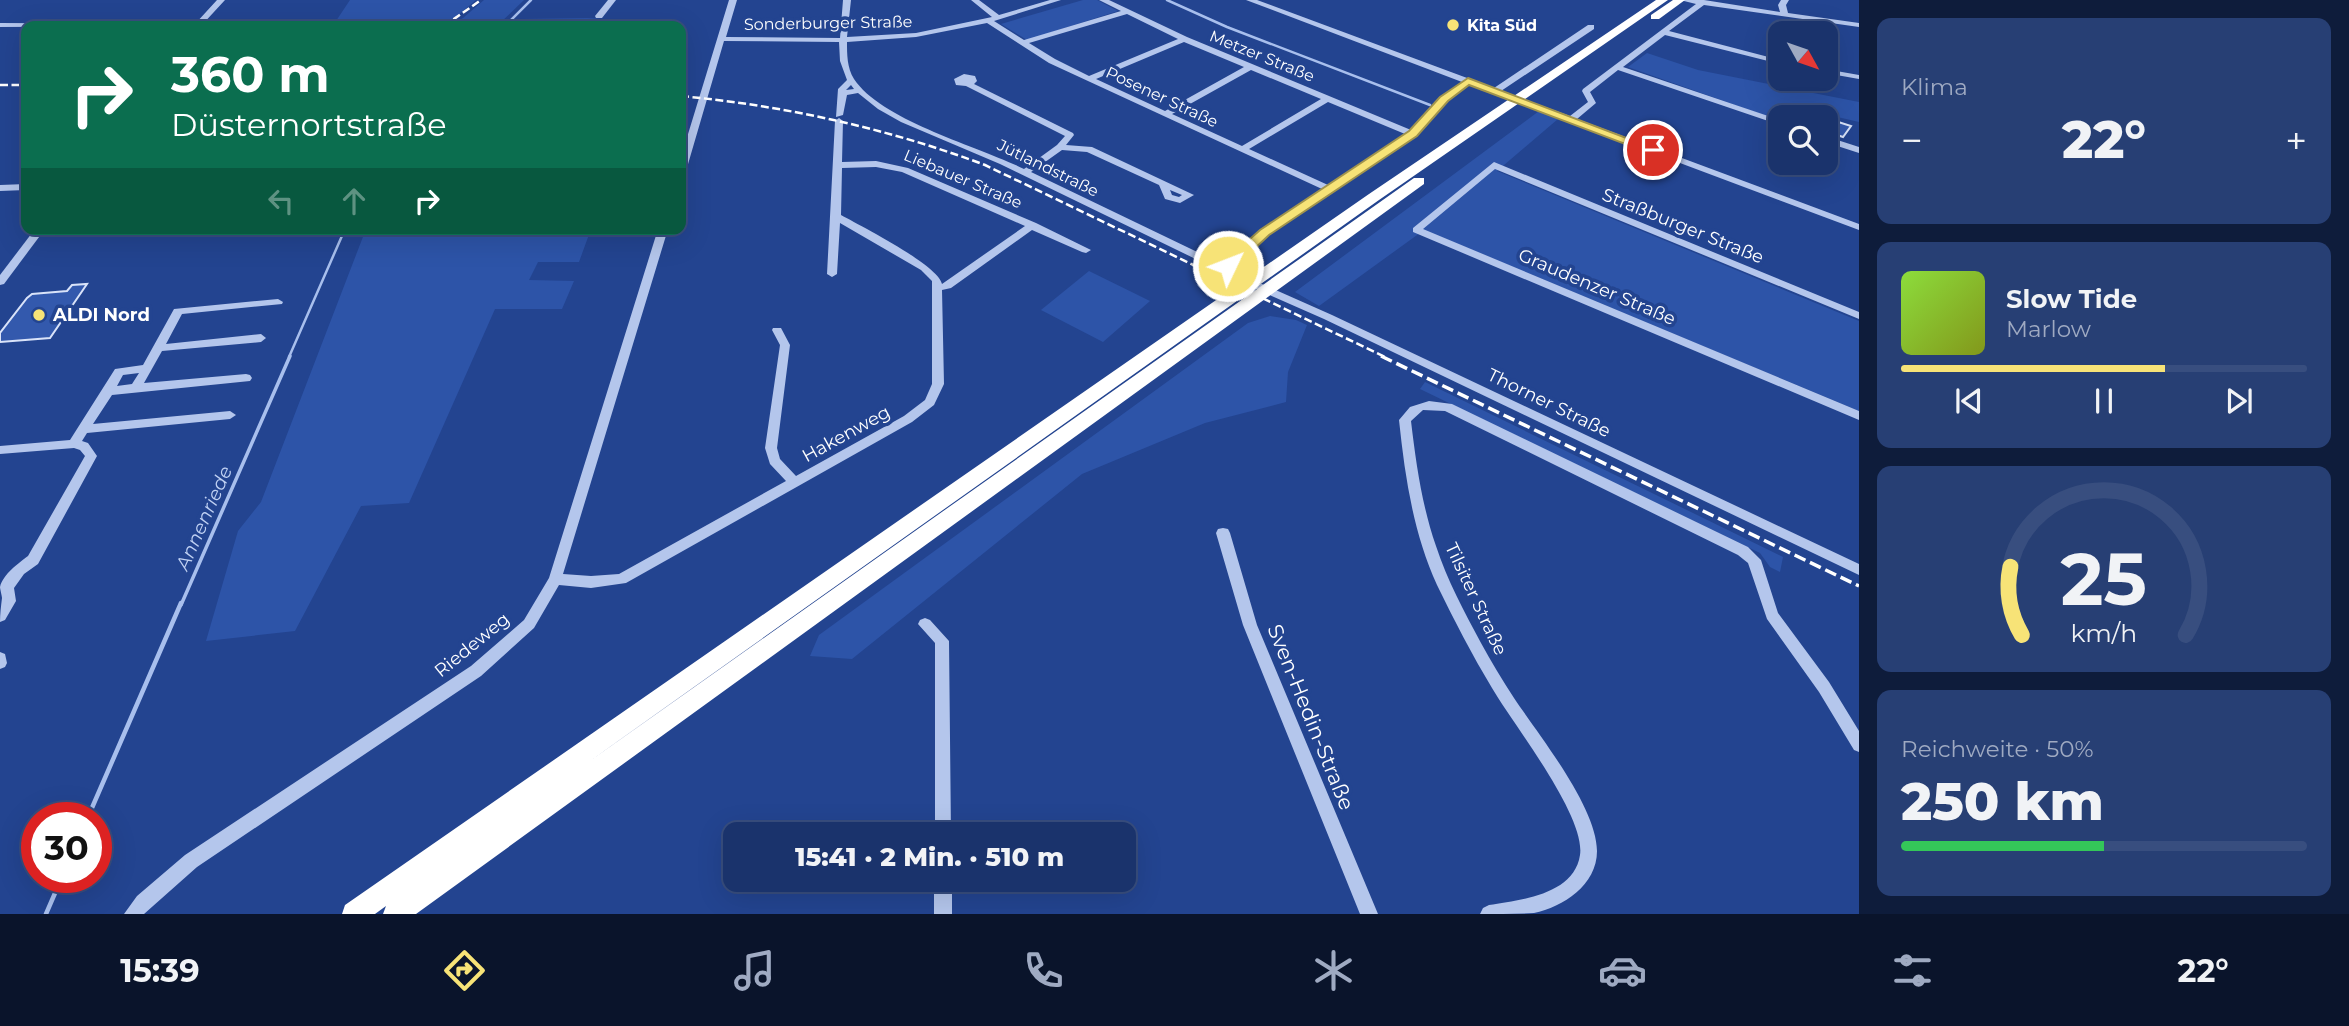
<!DOCTYPE html>
<html lang="de">
<meta charset="utf-8">
<style>
body{margin:0;font-family:Montserrat,sans-serif;background:#273f74;color:#f1f3f6;height:100vh;display:flex;flex-direction:column;font-size:26px;white-space:nowrap}
*{box-sizing:border-box;margin:0}
p{font-size:23px;color:#9faac2}
.icon{flex:none;width:38px;height:38px;fill:none;stroke:currentColor;stroke-width:2;stroke-linecap:round;stroke-linejoin:round}
.map{position:relative;flex:1;overflow:hidden}
.drawer{display:flex;flex-direction:column;gap:18px;padding:18px;background:#0e1c3b;width:490px}
.drawer>*{flex:none}
.top-card{position:absolute;left:21px;top:21px;width:665px;height:214px;border-radius:14px;box-shadow:0 7px 28px #0002,0 0 0 2px #384e7f;background:#0b6e4f;color:#fff;overflow:hidden}
.needle{width:46px;rotate:130deg}
.tools{position:absolute;left:1768px;top:21px;display:grid;gap:14px}
.tools a{display:grid;place-items:center;width:70px;height:70px;border-radius:14px;background:#1a336c;box-shadow:0 7px 28px #0002,0 0 0 2px #384e7f;font-size:35px}
.speed{position:absolute;left:21px;top:802px;display:flex;gap:14px;font-size:35px;font-weight:700;text-align:center}
.speed>*{display:grid;place-content:center;width:91px;height:91px;border-radius:50%;background:#1a336c;box-shadow:0 7px 28px #0002,0 0 0 2px #384e7f;line-height:1}
.speed .limit{border:10px solid #d22;background:#fff;color:#111}
.pin{position:absolute;display:grid;place-items:center;width:60px;height:60px;color:#fff;margin:-30px;border:4px solid #fff;border-radius:50%;box-shadow:0 2px 7px #0007}
.me{position:absolute;width:77px;margin:-38px;rotate:47deg;stroke-linejoin:round;filter:drop-shadow(0 0 5px #0008)}
.turn{display:flex;align-items:center;gap:24px;height:147px;padding:0 35px;font-size:32px}
.turn .icon{width:91px;height:91px;stroke-width:2.5}
.turn b{display:block;font-size:49px;line-height:60px}
.lanes{display:flex;align-items:center;height:66px;padding:0 35px;background:#0003;justify-content:center;gap:35px;direction:ltr}
.lanes .off{opacity:.35}
.big{font-size:52px;font-weight:800;line-height:1.1}
.drawer .widget{flex:1;display:flex;flex-direction:column;justify-content:center;gap:10px;min-width:0;padding:0 24px;border-radius:14px;background:#273f74}
.drawer .dial{align-items:center;gap:0}
.dial svg{height:182px;overflow:visible;fill:none;stroke:#384e7f;stroke-width:7;stroke-linecap:round;text-anchor:middle}
.dial text{fill:#f1f3f6;stroke:none}
.song{display:flex;align-items:center;gap:21px}
.cover{width:84px;height:84px;border-radius:10px;background:linear-gradient(135deg,hsl(90 70% 55%),hsl(70 70% 35%))}
.played{height:7px;border-radius:4px;background:linear-gradient(90deg,#f7e377 65%,#384e7f 65%)}
.keys{display:flex;justify-content:space-around;direction:ltr}
.heat{display:flex;justify-content:space-between;align-items:center;font-size:38px;direction:ltr}
.charge{height:10px;border-radius:5px;background:linear-gradient(90deg,#34c759 50%,#384e7f 0)}
.trip{position:absolute;left:723px;top:822px;width:413px;height:70px;border-radius:14px;background:#1a336c;box-shadow:0 7px 28px #0002,0 0 0 2px #384e7f;font-weight:800;line-height:70px;text-align:center}
.tabs{display:flex;height:112px;justify-content:space-around;align-items:center;background:#0a142b;color:#9faac2}
.tabs .icon{width:49px;height:49px}
.tabs .on{color:#f7e377}
.tabs b{font-size:32px;color:#f1f3f6}
main{display:flex;flex:1;min-height:0}
.map>svg:first-child{display:block}
</style>
<main>
<div class="map">
<svg width="1859" height="914" viewBox="0 0 1859 914">
<rect width="100%" height="100%" fill="#234490"/>
<g fill="#2d54a8">
<path d="M350,0H476L456,17L438,26H341L344,21H336Z"/>
<path d="M484,0H524L497,26H448L463,18Z"/>
<path d="M1083,0H1097L1118,11L1027,40L1001,24Z"/>
<path d="M587,18L604,19L606,26H512L519,19Z"/>
<path d="M1647,53L1698,70L1859,102V122L1786,105L1780,121L1628,67Z"/>
<path d="M1539,111L1558,119L1497,171L1859,321V411L1424,230L1319,306L1295,292Z"/>
<path d="M366,229H591L579,262H538L529,280L574,281L562,309H495L409,503L361,506L295,631L206,641L238,531L261,502Z"/>
<path d="M1089,271L1150,301L1103,342L1041,310Z"/>
<path d="M1270,316L1296,320L1307,325L1288,372L1286,402L1205,423L1082,474L852,659L810,656L819,635L1248,323Z"/>
<path d="M1425,382L1783,557L1780,572L1770,567L1760,553L1420,389Z"/>
</g>
<g fill="none" stroke-linecap="round" stroke-linejoin="round">
<g stroke="#a8bfed" stroke-width="2.5">
<path d="M1167,0L1227,27L1430,105"/>
<path d="M505,26L531,0"/>
<path d="M289,357L345,229"/>
</g>
<path stroke="#a8bfed" stroke-width="3.5" d="M181,605L290,356"/>
<g stroke="#a8bfed" stroke-width="4.5">
<path d="M88,817L181,603"/>
<path d="M46,914L62,877"/>
</g>
</g>
<g fill="#3359ad" stroke="#d9e3f9" stroke-width="2">
<path d="M1832,120L1851,126L1843,137L1825,131Z"/>
<path d="M87,284L50,338L0,342V333L27,298L32,294L67,291L72,285Z"/>
</g>
<g fill="none" stroke-linecap="round" stroke-linejoin="round">
<g fill="#b4c6ec" fill-rule="evenodd">
<path d="M217,0H225L201,26L0,27V23L195,24Z"/>
<path d="M608,0H616L602,18H596L595,16Z"/>
<path d="M729,0H737L726,37L840,38L843,0H851L847,37L916,33L992,17L971,0H979L999,15L1050,0H1061L994,21L1024,40L1121,11L1099,0H1109L1187,37L1411,130L1441,97L1462,82L1246,0H1257L1494,88L1588,25H1594V29L1501,91L1570,116L1588,102L1582,91L1583,89L1696,4L1680,0H1704L1780,12L1778,5L1781,0H1789L1786,5L1788,13L1859,23V27L1704,5L1669,31L1780,60V64L1665,35L1623,67L1780,120V125L1618,70L1590,92L1596,103L1577,119L1859,224V230L1469,84L1447,101L1416,136L1335,189L1334,192H1329L1267,234L1233,267L1237,273L1332,315L1859,564V575L1324,319L1229,277L1223,268L1210,266L1000,164L901,122L878,109L858,93L847,95L843,115L836,117L838,89L847,80L840,61L839,42L724,41L686,171L681,174V157ZM1127,14L1178,39L1089,76L1055,59L1029,43ZM987,23L1049,63L1322,189L1261,230L1226,263L1216,261L1031,172L1062,150L1087,152L1159,185L1165,199L1180,203L1194,195L1092,147L1066,145L1074,135L1073,133L974,84L977,81L975,76L964,74L954,79L956,85L966,86L1065,136L1057,145L1024,169C978,146 882,121 854,79C847,68 847,54 847,42L916,37ZM1184,42L1244,67L1165,111L1096,79ZM1251,70L1321,99L1242,146L1172,114ZM851,85L854,89L846,90ZM1328,102L1405,134L1328,185L1249,149ZM1170,190L1182,195L1179,197L1172,195Z"/>
<path d="M1825,69L1859,75V79L1825,73Z"/>
<path d="M839,118L843,121L842,162L876,161L908,168L1036,223L1091,250L1086,253L1082,252L1032,230L951,288L942,290L944,384L934,405L912,422L626,583L591,588L559,585L534,628L481,676L197,867L144,914H124L137,896L185,855L471,666L524,620L549,578L658,229H668L563,574L591,576L619,574L786,481L770,464L765,448L780,345L772,330L773,328H781L790,345L777,448L780,459L796,476L904,416L925,400L932,384V281L921,270L840,223L837,274L832,277L827,274L835,121ZM876,167L902,172L1025,226L942,284C938,265 861,226 841,215L842,168Z"/>
<path d="M1825,136L1859,147V153L1825,142Z"/>
<path d="M1494,162L1859,312V319L1495,169L1423,229L1859,411V420L1413,232V228Z"/>
<path d="M26,184V190L0,191V185Z"/>
<path d="M35,229H45L4,284L0,285V275Z"/>
<path d="M278,299L283,302L282,304L182,314L166,344L261,334L266,338L261,342L162,351L144,383L246,374L250,375L252,378L250,381L112,395L93,424L230,411L236,415L230,419L87,433L82,441L88,443L97,456L38,564L24,574L14,588L16,601L5,620L0,622C0,614 1,606 2,598C2,596 0,589 0,587C3,574 19,563 28,556L85,456L80,450L74,448L0,454V446L70,440L115,369L143,365L174,309ZM139,373L132,384L117,386L123,375Z"/>
<path d="M1429,401L1452,404L1748,547L1761,560L1778,613L1829,682L1859,731V752L1854,750L1819,692L1767,619L1748,563L1738,555L1445,411L1423,410L1411,421C1416,463 1422,506 1436,546C1447,580 1464,611 1481,643C1491,661 1502,680 1514,698C1538,734 1597,807 1597,851C1597,885 1563,907 1534,913C1517,914 1497,914 1480,914L1483,908L1489,905C1520,900 1574,895 1580,855C1586,816 1513,724 1492,688C1472,655 1454,620 1437,585C1413,532 1405,477 1399,420L1410,407Z"/>
<path d="M1223,528L1228,529L1230,533L1257,625L1378,914H1360L1243,625L1216,533L1218,529Z"/>
<path d="M925,618L930,620L949,641L951,835H935V643L918,624L920,620Z"/>
<path d="M0,652L5,654L7,663L5,667L0,669Z"/>
<rect x="934" y="880" width="18" height="34"/>
</g>
<g fill="#fff" fill-rule="evenodd">
<path d="M1656,0H1668L1379,200L580,768L1414,178H1424V184L416,914H383L386,906L375,914H342L345,905L1369,194Z"/>
<path d="M1673,0H1685L1659,19H1651V15Z"/>
</g>
<g stroke="#fff" stroke-width="2.5" stroke-dasharray="8 3.5" stroke-linecap="butt">
<path d="M444,26L481,0"/>
<path d="M0,85H26"/>
<path d="M681,96C786,106 886,128 985,165L1385,357"/>
</g>
<path stroke="#fff" stroke-width="3.5" stroke-dasharray="12 5" stroke-linecap="butt" d="M1381,356L1859,586"/>
</g>
<path fill="#f7e377" stroke="#a1944d" stroke-width="2" d="M1468,78L1658,150L1649,153L1469,85L1448,101L1417,136L1269,235L1233,269H1223V263L1260,230L1409,131L1440,97Z"/>
<g fill="#f7e377" stroke="#234490" stroke-width="2.5">
<circle cx="1453" cy="25" r="7"/>
<circle cx="39" cy="315" r="7"/>
</g>
<g text-anchor="middle" dominant-baseline="central" stroke-width="7" stroke-linejoin="round" paint-order="stroke">
<g font-size="16" fill="#fff" stroke="#234490">
<text transform="translate(828 23) rotate(-1)">Sonderburger Straße</text>
<text transform="translate(1262 56) rotate(22)">Metzer Straße</text>
<text transform="translate(1162 97) rotate(25)">Posener Straße</text>
<text transform="translate(1048 168) rotate(26)">Jütlandstraße</text>
<text transform="translate(963 179) rotate(23)">Liebauer Straße</text>
</g>
<g font-size="16" font-weight="bold" fill="#fff" stroke="#234490" text-anchor="start">
<text x="1467" y="25">Kita Süd</text>
</g>
<g font-size="18" fill="#fff" stroke="#234490">
<text transform="translate(1683 226) rotate(22)">Straßburger Straße</text>
<text transform="translate(1597 287) rotate(23)">Graudenzer Straße</text>
<text transform="translate(1549 403) rotate(26)">Thorner Straße</text>
<text transform="translate(846 434) rotate(-29)">Hakenweg</text>
<text transform="translate(1476 599) rotate(65)">Tilsiter Straße</text>
<text transform="translate(472 645) rotate(-39)">Riedeweg</text>
</g>
<g font-size="18" font-weight="bold" fill="#fff" stroke="#234490" text-anchor="start">
<text x="53" y="315">ALDI Nord</text>
</g>
<g font-size="19" font-style="italic" fill="#c0d1f3" stroke="#234490">
<text transform="translate(204 518) rotate(-66)">Annenriede</text>
</g>
<g font-size="21" fill="#fff" stroke="#234490">
<text transform="translate(1311 717) rotate(68)">Sven-Hedin-Straße</text>
</g>
</g>
</svg>
<div class="tools">
<a><svg class="needle" viewBox="-14 -14 28 28"><path d="M0-13l5 13h-10z" fill="#e53935"/><path d="M0 13l5-13h-10z" fill="#9faac2"/></svg></a>
<a><svg class="icon" aria-label="search" viewBox="0 0 24 24"><circle cx="10" cy="10" r="6"/><path d="M15 15l6 6"/></svg></a>
</div>
<div class="speed"><div class="limit">30</div></div>
<div class="pin" style="left:1653px;top:150px;background:#d93025"><svg class="icon" aria-label="arrive" viewBox="0 0 24 24"><path d="M6 21V4h12l-3 4 3 4H6"/></svg></div>
<svg class="me" style="left:1228px;top:266px" viewBox="-20 -20 40 40"><circle r="17" fill="#f7e377" stroke="#fff" stroke-width="3"/><path d="M0-11L8 9 0 5-8 9z" fill="#fff"/></svg>
<div class="trip">15:41 · 2 Min. · 510 m</div>
<div class="top-card">
<div class="turn"><svg class="icon" aria-label="right" viewBox="0 0 24 24"><path d="M7 20v-9h11M14 6l5 5-5 5"/></svg><div><b>360 m</b>Düsternortstraße</div></div>
<div class="lanes"><svg class="icon off" aria-label="left" viewBox="0 0 24 24"><path d="M17 20v-9H6M10 6l-5 5 5 5"/></svg><svg class="icon off" aria-label="ahead" viewBox="0 0 24 24"><path d="M12 20V5M6 11l6-6 6 6"/></svg><svg class="icon" aria-label="right" viewBox="0 0 24 24"><path d="M7 20v-9h11M14 6l5 5-5 5"/></svg></div>
</div>
</div>
<section class="drawer">
<div class="widget"><p>Klima</p>
<div class="heat"><a>−</a><b class="big">22°</b><a>+</a></div>
</div>
<div class="widget">
<div class="song"><i class="cover"></i><div><b>Slow Tide</b><p>Marlow</p></div></div>
<div class="played"></div>
<div class="keys"><svg class="icon" aria-label="previous" viewBox="0 0 24 24"><path d="M18 5L8 12l10 7zM5 5v14"/></svg><svg class="icon" aria-label="pause" viewBox="0 0 24 24"><path d="M8 5v14M16 5v14"/></svg><svg class="icon" aria-label="next" viewBox="0 0 24 24"><path d="M6 5l10 7-10 7zM19 5v14"/></svg></div>
</div>
<div class="widget dial"><svg viewBox="0 0 100 80">
<path d="M14 69A42 42 0 1 1 86 69"/>
<path d="M14 69A42 42 0 0 1 9 39" stroke="#f7e377"/>
<text x="50" y="56" font-size="32" font-weight="700">25</text>
<text x="50" y="72" font-size="11">km/h</text>
</svg></div>
<div class="widget"><p>Reichweite · 50%</p><b class="big">250 km</b><div class="charge"></div></div>
</section>
</main>
<nav class="tabs">
<b>15:39</b>
<svg class="icon on" aria-label="directions" viewBox="0 0 24 24"><path d="M12 3l9 9-9 9-9-9zM9 14v-3h6M13 9l2 2-2 2"/></svg>
<svg class="icon" aria-label="music" viewBox="0 0 24 24"><path d="M9 18V5l10-2v13"/><circle cx="6" cy="18" r="3"/><circle cx="16" cy="16" r="3"/></svg>
<svg class="icon" aria-label="phone" viewBox="0 0 24 24"><path d="M5 4h4l2 5-3 2q2 4 5 5l2-3 5 2v4C11 20 4 13 5 4z"/></svg>
<svg class="icon" aria-label="climate" viewBox="0 0 24 24"><path d="M12 3v18M4 7l16 10M4 17L20 7"/></svg>
<svg class="icon" aria-label="car" viewBox="0 0 24 24"><path d="M5 17H2v-5l4-1 3-4h7l3 4 3 1v5h-3M9 17h6M6 11h13"/><circle cx="7" cy="17" r="2"/><circle cx="17" cy="17" r="2"/></svg>
<svg class="icon" aria-label="filters" viewBox="0 0 24 24"><path d="M4 7h16M4 17h16"/><circle cx="9" cy="7" r="2"/><circle cx="15" cy="17" r="2"/></svg>
<b>22°</b>
</nav>
